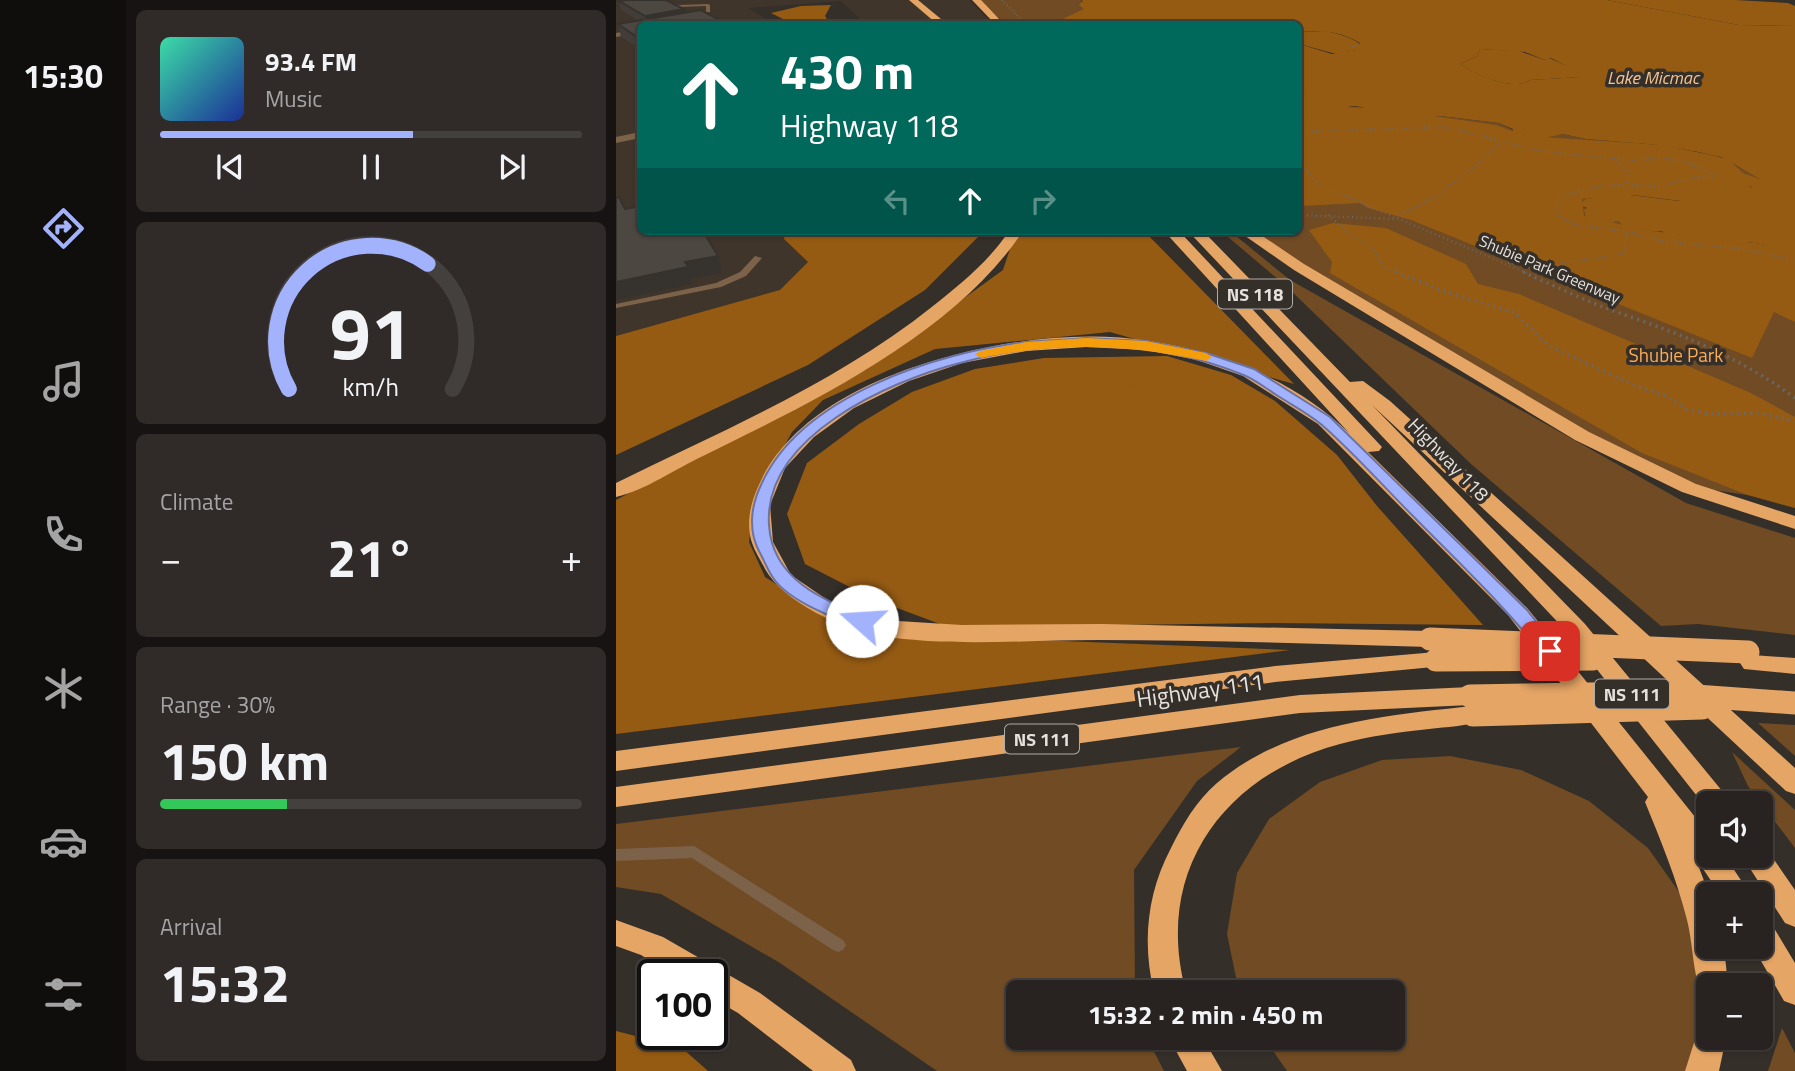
<!DOCTYPE html>
<meta charset="utf-8">
<style>
body{margin:0;font-family:"Titillium Web",sans-serif;background:#302b29;color:#f1f3f6;height:100vh;display:flex;flex-direction:column;font-size:26px;white-space:nowrap}
*{box-sizing:border-box;margin:0}
p{font-size:23px;color:#a5a4a5}
.icon{flex:none;width:38px;height:38px;fill:none;stroke:currentColor;stroke-width:2;stroke-linecap:round;stroke-linejoin:round}
.map{position:relative;flex:1;overflow:hidden}
.panel{display:flex;flex-direction:column;gap:10px;padding:10px;background:#161312;width:490px}
.panel>*{flex:none}
.top-card{position:absolute;left:21px;top:21px;width:665px;height:214px;border-radius:10px;box-shadow:0 2px 5px #0004,0 0 0 2px #44403e;background:#00695c;color:#fff;overflow:hidden}
.tools{position:absolute;left:1080px;top:791px;display:grid;gap:14px}
.tools a{display:grid;place-items:center;width:77px;height:77px;border-radius:10px;background:#282320;box-shadow:0 2px 5px #0004,0 0 0 2px #44403e;font-size:35px}
.speed{position:absolute;left:21px;top:959px;display:flex;gap:14px;font-size:35px;font-weight:700;text-align:center}
.speed>*{display:grid;place-content:center;width:91px;height:91px;border-radius:50%;background:#282320;box-shadow:0 2px 5px #0004,0 0 0 2px #44403e;line-height:1}
.speed .limit{border:4px solid #111;border-radius:10px;background:#fff;color:#111}
.pin{position:absolute;display:grid;place-items:center;width:60px;height:60px;color:#fff;margin:-30px;border-radius:14px;box-shadow:0 4px 10px #0006}
.me{position:absolute;width:77px;margin:-38px;rotate:289deg;stroke-linejoin:round;filter:drop-shadow(0 0 5px #0008)}
.turn{display:flex;align-items:center;gap:24px;height:147px;padding:0 28px;font-size:32px}
.turn .icon{width:91px;height:91px;stroke-width:2.5}
.turn b{display:block;font-size:49px;line-height:60px}
.lanes{display:flex;align-items:center;height:66px;padding:0 28px;background:#0003;justify-content:center;gap:35px;direction:ltr}
.lanes .off{opacity:.35}
.big{font-size:52px;font-weight:700;line-height:1.1}
.panel .card{flex:1;display:flex;flex-direction:column;justify-content:center;gap:10px;min-width:0;padding:0 24px;border-radius:10px;background:#302b29}
.panel .dial{align-items:center;gap:0}
.dial svg{height:182px;overflow:visible;fill:none;stroke:#44403e;stroke-width:7;stroke-linecap:round;text-anchor:middle}
.dial text{fill:#f1f3f6;stroke:none}
.song{display:flex;align-items:center;gap:21px}
.cover{width:84px;height:84px;border-radius:10px;background:linear-gradient(135deg,hsl(160 70% 55%),hsl(230 70% 35%))}
.played{height:7px;border-radius:4px;background:linear-gradient(90deg,#a3b2fd 60%,#44403e 60%)}
.keys{display:flex;justify-content:space-around;direction:ltr}
.heat{display:flex;justify-content:space-between;align-items:center;font-size:38px;direction:ltr}
.charge{height:10px;border-radius:5px;background:linear-gradient(90deg,#34c759 30%,#44403e 0)}
.trip{position:absolute;left:390px;top:980px;width:399px;height:70px;border-radius:10px;background:#282320;box-shadow:0 2px 5px #0004,0 0 0 2px #44403e;font-weight:700;line-height:70px;text-align:center}
main{display:flex;flex:1;min-height:0}
.tabs{display:flex;flex-direction:column;width:126px;justify-content:space-around;align-items:center;background:#100e0d;color:#a5a4a5}
.tabs .icon{width:49px;height:49px}
.tabs .selected{color:#a3b2fd}
.tabs b{font-size:32px;color:#f1f3f6}
.map>svg:first-child{display:block}
</style>
<main>
<nav class="tabs">
<b>15:30</b>
<svg class="icon selected" aria-label="directions" viewBox="0 0 24 24"><path d="M12 3l9 9-9 9-9-9zM9 14v-3h6M13 9l2 2-2 2"/></svg>
<svg class="icon" aria-label="music" viewBox="0 0 24 24"><path d="M9 18V5l10-2v13"/><circle cx="6" cy="18" r="3"/><circle cx="16" cy="16" r="3"/></svg>
<svg class="icon" aria-label="phone" viewBox="0 0 24 24"><path d="M5 4h4l2 5-3 2q2 4 5 5l2-3 5 2v4C11 20 4 13 5 4z"/></svg>
<svg class="icon" aria-label="climate" viewBox="0 0 24 24"><path d="M12 3v18M4 7l16 10M4 17L20 7"/></svg>
<svg class="icon" aria-label="car" viewBox="0 0 24 24"><path d="M5 17H2v-5l4-1 3-4h7l3 4 3 1v5h-3M9 17h6M6 11h13"/><circle cx="7" cy="17" r="2"/><circle cx="17" cy="17" r="2"/></svg>
<svg class="icon" aria-label="filters" viewBox="0 0 24 24"><path d="M4 7h16M4 17h16"/><circle cx="9" cy="7" r="2"/><circle cx="15" cy="17" r="2"/></svg>
</nav>
<section class="panel">
<div class="card">
<div class="song"><i class="cover"></i><div><b>93.4 FM</b><p>Music</p></div></div>
<div class="played"></div>
<div class="keys"><svg class="icon" aria-label="previous" viewBox="0 0 24 24"><path d="M18 5L8 12l10 7zM5 5v14"/></svg><svg class="icon" aria-label="pause" viewBox="0 0 24 24"><path d="M8 5v14M16 5v14"/></svg><svg class="icon" aria-label="next" viewBox="0 0 24 24"><path d="M6 5l10 7-10 7zM19 5v14"/></svg></div>
</div>
<div class="card dial"><svg viewBox="0 0 100 80">
<path d="M14 69A42 42 0 1 1 86 69"/>
<path d="M14 69A42 42 0 0 1 75 14" stroke="#a3b2fd"/>
<text x="50" y="56" font-size="32" font-weight="700">91</text>
<text x="50" y="72" font-size="11">km/h</text>
</svg></div>
<div class="card"><p>Climate</p>
<div class="heat"><a>−</a><b class="big">21°</b><a>+</a></div>
</div>
<div class="card"><p>Range · 30%</p><b class="big">150 km</b><div class="charge"></div></div>
<div class="card"><p>Arrival</p><b class="big">15:32</b></div>
</section>
<div class="map">
<svg width="1179" height="1071" viewBox="0 0 1179 1071">
<rect width="100%" height="100%" fill="#352f2a"/>
<path fill="#40352b" d="M0,0H353L376,24H249L225,1L132,8L158,24H24V231H169L168,239L192,262L165,290L0,336Z"/>
<g fill="#704b23">
<path d="M362,0H465L469,8C453,28 414,24 390,24Z"/>
<path d="M683,90L727,107H743L782,114L787,112L800,118L824,116L883,123L915,138L947,134L970,139L1022,143L1099,155L1144,178L1132,184L1137,187L1063,201L1006,194L970,199L967,207L1003,221L1005,225L1179,253V508L1131,495L1071,486L983,448L628,231H682Z"/>
<path d="M605,231H614L674,280L1070,503L1179,538V635L1082,624L1045,626L855,464L671,287Z"/>
<path d="M1142,723L1179,725V756Z"/>
<path d="M625,747L581,781L518,870L519,992H402V1038H531L548,1071H321L164,963L45,894L0,887V824Z"/>
<path d="M1116,752L1179,810V848L1132,786Z"/>
<path d="M834,756L905,770L973,801L1032,848L1075,909L1096,979V985H1092L1089,1050L1076,1071H671L648,1038H777V992H623L611,934L621,873L653,819L704,782L766,760Z"/>
<path d="M1166,1028L1179,1053V1071H1152Z"/>
</g>
<g fill="#965b13">
<path d="M991,0H1119L1172,3L1179,6V26L1123,25Z"/>
<path d="M711,31C724,35 733,36 744,44L742,50L720,54L683,44L682,32Z"/>
<path d="M864,49L903,51L929,60L933,58L954,67L965,77L914,80C897,92 860,75 844,64L861,56Z"/>
<path d="M683,81L700,83L730,107L770,109L880,125L910,136L1048,145L1112,159L1127,173L1144,179L1127,192L1108,191L1067,201L1018,195L966,199L968,216L1035,231L1140,243L1179,251V322L1158,312L1136,358L795,220L752,208L744,203L683,206Z"/>
<path d="M717,223L770,228L850,264L862,284L903,294L1135,393L1179,417V508L1129,494L1026,453L714,273L716,262L693,230Z"/>
<path d="M169,231H368L309,290L192,365L0,455V336L164,290L192,262L168,239Z"/>
<path d="M400,231H528L678,384L494,332L319,349L207,400L176,432L138,502L133,542L149,577L195,606L298,640H421L674,650L0,734V500L249,370L387,270Z"/>
<path d="M551,356L615,375L659,401L721,455L761,506L867,625L658,623L332,627L257,599L189,564L171,514L191,463L243,424L296,392L359,369L428,358Z"/>
<path d="M0,1031L66,1048L92,1071H0Z"/>
</g>
<g fill="#955b12" fill-rule="evenodd">
<path d="M465,0H991L1123,25L1179,26V253C1164,250 1144,242 1129,242C1109,243 1080,244 1062,234L1056,236L1045,231L1026,232L1007,226L1002,221L995,223L970,218L968,210L971,208L963,205L970,199L1006,194L1063,201L1079,195L1136,187L1132,183L1144,179L1105,157L1082,152L1043,145L970,139L947,134L923,139L897,133V129L883,123L824,116L794,117L787,112L764,116L769,113L766,110C757,111 751,109 745,107C734,104 721,110 711,112V107L707,108L713,96L699,93L695,95L683,90V44L716,54L741,50L744,43C724,31 706,30 683,32L682,24H436L468,9L463,5L467,1ZM864,49L909,52L929,60L935,58L953,67L954,71L964,77L914,80C898,92 861,75 844,64L861,56Z"/>
<path d="M215,5L209,16L214,24H177L155,13L185,6Z"/>
</g>
<g fill="none" stroke-linecap="round" stroke-linejoin="round">
<path stroke="#955b12" stroke-width="3.5" d="M687,119L718,108"/>
<g stroke="#955b12" stroke-width="4.5">
<path d="M682,121L691,118"/>
<path d="M487,231L518,273"/>
<path d="M291,273L308,260L330,231"/>
</g>
<g stroke="#955b12" stroke-width="6">
<path d="M517,272L521,277L517,305L537,317"/>
<path d="M0,369L48,355L188,335L261,298L294,272"/>
<path d="M507,381L563,385L579,394L609,402L631,414L666,443L683,452L704,474"/>
</g>
<path stroke="#955b12" stroke-width="8" d="M702,472C741,505 766,515 773,571C775,585 766,591 772,608"/>
<g stroke="#6c6762" stroke-width="2" stroke-dasharray="1 2.5" stroke-linecap="butt">
<path d="M386,0L409,24"/>
<path d="M736,47H744"/>
</g>
<g stroke="#6c6762" stroke-width="2.5" stroke-dasharray="1 3.5" stroke-linecap="butt">
<path d="M682,132L828,127C864,133 897,147 934,152C959,155 984,157 1009,160C1024,161 1039,158 1053,159C1069,160 1085,168 1099,175L1097,178L1081,177L1044,186L990,185L945,196L939,209L942,215L961,225L1012,232L1049,242L1127,249L1179,260"/>
<path d="M997,158L1010,170L1013,181L1010,183"/>
<path d="M682,161L705,186L911,273"/>
<path d="M682,215L779,219L824,193L861,165L885,142"/>
<path d="M712,215L736,236L758,249L768,267L784,273"/>
<path d="M892,263L940,264L1007,254L1012,232"/>
</g>
<g stroke="#6c6762" stroke-width="3.5" stroke-dasharray="2 4.5" stroke-linecap="butt">
<path d="M779,272L825,290L899,313L932,345L1015,384L1048,395L1071,409L1092,414L1142,413L1179,421"/>
<path d="M907,272C939,286 972,302 1006,314C1068,335 1125,358 1179,398"/>
</g>
<g fill="#7d624a" fill-rule="evenodd">
<path d="M51,2L63,5L92,4L94,5V12L80,15L78,13L90,11V6L63,7L49,4Z"/>
<path d="M91,18L113,24H108L91,20Z"/>
<path d="M139,256L146,258L130,276L105,287L0,308V304L100,283L124,272Z"/>
<path d="M78,846L227,940L230,945L227,950L222,952L217,950L76,858L0,861V849Z"/>
</g>
<g fill="#7d624a" fill-rule="evenodd">
<path d="M24,29V33L0,37V33Z"/>
<path d="M24,132V138L0,143V137Z"/>
</g>
<g fill="#e5a565" fill-rule="evenodd">
<path d="M293,0H302L331,24H321Z"/>
<path d="M356,0H365L388,24H379Z"/>
<path d="M393,231H407C339,334 195,403 87,456C59,469 30,490 0,497V483C108,430 222,382 317,306C345,284 373,261 393,231Z"/>
<path d="M548,231H563L766,447L763,451L752,452L912,609L1092,833V856H1109L1134,894H1104L1079,857L1093,894L1092,947H1108L1112,985H1092V997L1086,995C1077,976 1077,943 1071,920C1061,880 1045,841 1029,802L1032,797L892,615L702,424L627,376L581,360L530,350L470,347L410,351L346,363L293,381L238,408L198,437L169,468L154,505L157,542L175,575L216,603L266,620L346,625L486,624L814,631L822,633L826,639L822,645L814,647C703,644 592,640 482,640C410,640 335,647 265,636C228,630 167,602 149,569C145,561 139,552 136,543C130,525 134,504 142,487C173,413 266,373 339,355C400,339 470,331 533,341C606,352 679,380 733,433Z"/>
<path d="M572,231H587L734,382L747,381L774,401L1179,768V794L1170,791L756,405L969,624L1116,803H1092V810L953,634Z"/>
<path d="M622,231H639L688,264L973,432L1080,484L1179,516V529L1066,492L959,440L678,270Z"/>
<path d="M820,652L828,654L832,660L828,666L659,682L0,771V751L659,666Z"/>
<path d="M1136,655L1179,658V674L1128,669L1124,663L1128,657Z"/>
<path d="M854,687L863,690L866,696L863,702L854,705L684,713L0,807V787L684,695Z"/>
<path d="M857,706L866,709L870,715L866,721C849,726 831,727 813,729C784,732 753,736 724,744C608,775 537,871 570,992H538C526,943 531,893 555,848C567,824 580,801 601,783C670,724 770,715 857,706Z"/>
<path d="M1144,846L1150,848L1179,890V927L1169,923L1126,856H1144Z"/>
<path d="M1144,919L1155,923L1179,963V1005L1168,1001L1137,947H1144Z"/>
<path d="M0,920L47,937L144,993L235,1060L240,1071H197L122,1013L96,998V975H58L25,955L0,946Z"/>
<path d="M1092,1024V1038H1110L1103,1071H1069L1083,1027Z"/>
<path d="M553,1038H587L606,1071H571Z"/>
</g>
<g stroke="#e5a565" stroke-width="23">
<path d="M814,639L1132,652"/>
<path d="M820,660L977,659"/>
<path d="M854,696L1038,693L1179,703"/>
<path d="M857,715L1086,708"/>
</g>
</g>
<path fill="#423d38" d="M50,0L24,24V49L5,37L2,24L23,21L5,10L3,1Z"/>
<g fill="#36322e">
<path d="M68,9L70,19L31,24L29,16Z"/>
<path d="M102,256L106,273L75,279L76,284L0,300V282L69,262Z"/>
</g>
<g fill="#4d4741" stroke="#36322e" stroke-width="2">
<path d="M11,0H50L68,9L29,16L3,1Z"/>
<path d="M85,10L111,24H24V39L2,24Z"/>
<path d="M3,197L9,209L24,206V231H87L102,256L69,262L72,267L0,282V198Z"/>
</g>
<path fill="#a3b2fd" stroke="#6a74a4" stroke-width="2" d="M470,338L530,341L590,353L638,369L714,417L911,610L940,647L943,651L940,655H927C888,605 842,562 797,516C767,486 738,453 706,425C692,413 674,404 659,394C648,387 637,378 625,374C538,339 434,338 344,363C273,381 147,437 153,525C156,579 207,601 252,617L254,621L246,627C221,620 173,601 158,579C152,571 148,560 143,551C132,530 135,506 145,485C184,396 322,352 411,342C431,340 451,340 470,338Z"/>
<path fill="#f59e0b" d="M470,338L530,341L590,353L596,357L590,361C507,344 448,342 365,358L359,354L365,351L410,342Z"/>
<g text-anchor="middle" dominant-baseline="central" stroke-width="7" stroke-linejoin="round" paint-order="stroke">
<g font-size="16" fill="#e5e1dd" stroke="#352f2a">
<text transform="translate(934 269) rotate(23)">Shubie Park Greenway</text>
</g>
<g font-size="18" font-style="italic" fill="#f5c393" stroke="#352f2a">
<text x="1037" y="77">Lake Micmac</text>
</g>
<g fill="#352f2a" stroke="#b0aca7" stroke-width="2">
<rect x="602" y="279.5" width="74" height="29" rx="5"/>
<rect x="979" y="679.5" width="74" height="29" rx="5"/>
<rect x="389" y="724.5" width="74" height="29" rx="5"/>
</g>
<g font-size="18" font-weight="bold" fill="#e5e1dd">
<text x="639" y="294">NS 118</text>
<text x="1016" y="694">NS 111</text>
<text x="426" y="739">NS 111</text>
</g>
<g font-size="19" fill="#feab54" stroke="#352f2a">
<text x="1060" y="354">Shubie Park</text>
</g>
<g font-size="19" fill="#e5e1dd" stroke="#352f2a">
<text transform="translate(833 459) rotate(46)">Highway 118</text>
</g>
<g font-size="23" fill="#e5e1dd" stroke="#352f2a">
<text transform="translate(584 690) rotate(-8)">Highway 111</text>
</g>
</g>
</svg>
<div class="tools">
<a><svg class="icon" aria-label="sound" viewBox="0 0 24 24"><path d="M4 9h4l5-4v14l-5-4H4zM17 9q2 3 0 6"/></svg></a>
<a>+</a>
<a>−</a>
</div>
<div class="speed"><div class="limit">100</div></div>
<div class="pin" style="left:934px;top:651px;background:#d93025"><svg class="icon" aria-label="arrive" viewBox="0 0 24 24"><path d="M6 21V4h12l-3 4 3 4H6"/></svg></div>
<svg class="me" style="left:246px;top:621px" viewBox="-20 -20 40 40"><circle r="19" fill="#fff"/><path d="M0-13L10 11 0 6-10 11z" fill="#a3b2fd"/></svg>
<div class="trip">15:32 · 2 min · 450 m</div>
<div class="top-card">
<div class="turn"><svg class="icon" aria-label="ahead" viewBox="0 0 24 24"><path d="M12 20V5M6 11l6-6 6 6"/></svg><div><b>430 m</b>Highway 118</div></div>
<div class="lanes"><svg class="icon off" aria-label="left" viewBox="0 0 24 24"><path d="M17 20v-9H6M10 6l-5 5 5 5"/></svg><svg class="icon" aria-label="ahead" viewBox="0 0 24 24"><path d="M12 20V5M6 11l6-6 6 6"/></svg><svg class="icon off" aria-label="right" viewBox="0 0 24 24"><path d="M7 20v-9h11M14 6l5 5-5 5"/></svg></div>
</div>
</div>
</main>
